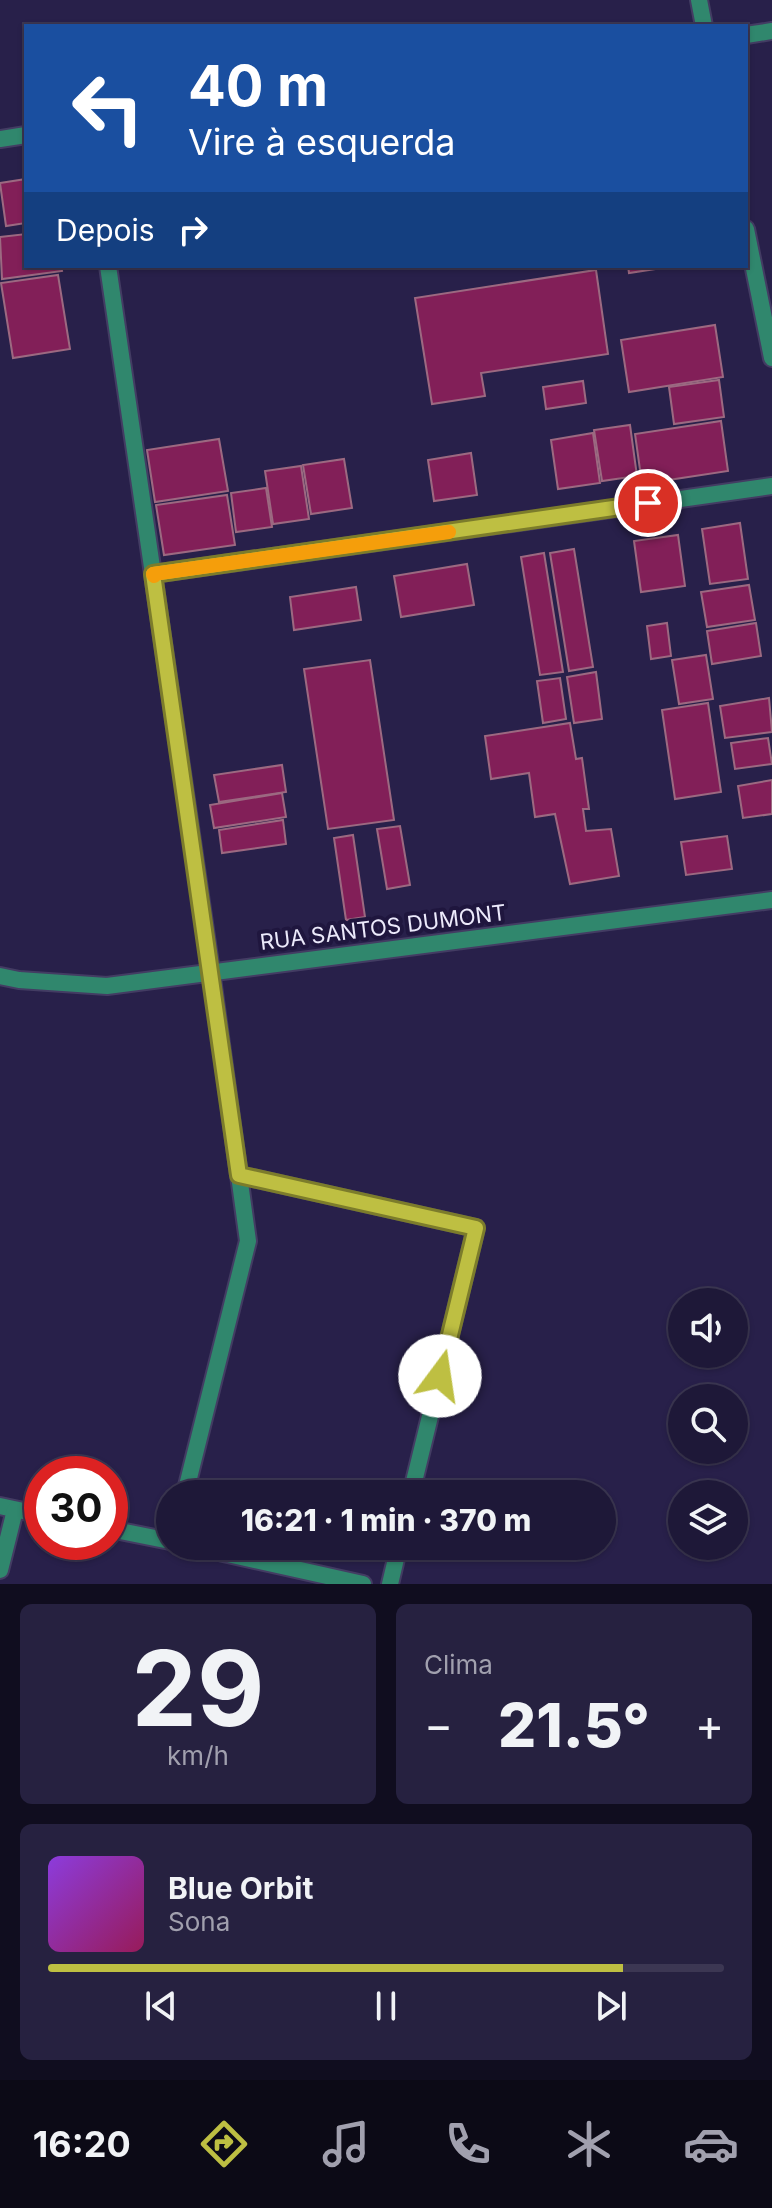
<!DOCTYPE html>
<html lang="pt">
<meta charset="utf-8">
<style>
body{margin:0;font-family:Inter,sans-serif;background:#262140;color:#f1f3f6;height:100vh;display:flex;flex-direction:column;font-size:30px;white-space:nowrap}
*{box-sizing:border-box;margin:0}
p{font-size:26px;color:#a1a0ae}
.icon{flex:none;width:44px;height:44px;fill:none;stroke:currentColor;stroke-width:2;stroke-linecap:round;stroke-linejoin:round}
.map{position:relative;height:1584px;overflow:hidden}
.drawer{display:flex;flex-direction:column;gap:20px;padding:20px;background:#100d1f;flex:1}
.drawer>*{flex:none}
.top-card{position:absolute;left:24px;top:24px;width:724px;height:244px;border-radius:0px;box-shadow:0 2px 6px #0004,0 0 0 2px #3c3753;background:#1a4fa0;color:#fff;overflow:hidden}
.fabs{position:absolute;left:668px;top:1288px;display:grid;gap:16px}
.fabs a{display:grid;place-items:center;width:80px;height:80px;border-radius:50%;background:#1e1838;box-shadow:0 2px 6px #0004,0 0 0 2px #3c3753;font-size:40px}
.speed{position:absolute;left:24px;top:1456px;display:flex;gap:16px;font-size:40px;font-weight:700;text-align:center}
.speed>*{display:grid;place-content:center;width:104px;height:104px;border-radius:50%;background:#1e1838;box-shadow:0 2px 6px #0004,0 0 0 2px #3c3753;line-height:1}
.speed .limit{border:12px solid #d22;background:#fff;color:#111}
.pin{position:absolute;display:grid;place-items:center;width:68px;height:68px;color:#fff;margin:-34px;border:4px solid #fff;border-radius:50%;box-shadow:0 2px 8px #0007}
.me{position:absolute;width:88px;margin:-44px;rotate:14deg;stroke-linejoin:round;filter:drop-shadow(0 0 6px #0008)}
.turn{display:flex;align-items:center;gap:28px;height:168px;padding:0 32px;font-size:36px}
.turn .icon{width:104px;height:104px;stroke-width:2.5}
.turn b{display:block;font-size:56px;line-height:68px}
.then{display:flex;align-items:center;height:76px;padding:0 32px;background:#0003;gap:16px;font-size:30px}
.big{font-size:60px;font-weight:800;line-height:1.1}
.drawer .widget{flex:1;display:flex;flex-direction:column;justify-content:center;gap:12px;min-width:0;padding:0 28px;border-radius:12px;background:#262140}
.drawer .dial{align-items:center;gap:0}
.dial b{font-size:104px;line-height:1}
.song{display:flex;align-items:center;gap:24px}
.cover{width:96px;height:96px;border-radius:12px;background:linear-gradient(135deg,hsl(270 70% 55%),hsl(330 70% 35%))}
.played{height:8px;border-radius:4px;background:linear-gradient(90deg,#bebf42 85%,#3c3753 85%)}
.keys{display:flex;justify-content:space-around;direction:ltr}
.heat{display:flex;justify-content:space-between;align-items:center;font-size:44px;direction:ltr}
.drawer .tiles{flex:1;display:grid;gap:20px;grid-template-columns:1fr 1fr}
.widget:last-child{grid-column:span 2}
.trip{position:absolute;left:156px;top:1480px;width:460px;height:80px;border-radius:40px;background:#1e1838;box-shadow:0 2px 6px #0004,0 0 0 2px #3c3753;font-weight:800;line-height:80px;text-align:center}
.dock{display:flex;height:128px;justify-content:space-around;align-items:center;background:#0c0a16;color:#a1a0ae}
.dock .icon{width:56px;height:56px}
.dock .active{color:#bebf42}
.dock b{font-size:36px;color:#f1f3f6}
.map>svg:first-child{display:block}
</style>
<div class="map">
<svg width="772" height="1584" viewBox="0 0 772 1584">
<rect width="100%" height="100%" fill="#28204a"/>
<g fill="#821f58" stroke="#9c6981" stroke-width="2">
<path d="M26,179V223L6,226L0,183Z"/>
<path d="M26,234V266H61L62,271L2,279L0,237Z"/>
<path d="M628,266H675L629,273Z"/>
<path d="M596,270L608,354L481,373L485,396L432,404L415,298Z"/>
<path d="M58,275L70,349L13,358L1,283Z"/>
<path d="M715,325L723,377L629,392L621,340Z"/>
<path d="M719,380L724,417L674,424L669,387Z"/>
<path d="M583,381L586,403L546,409L543,387Z"/>
<path d="M721,421L728,471L642,484L635,434Z"/>
<path d="M630,425L637,476L602,481L594,430Z"/>
<path d="M593,433L600,483L558,489L551,440Z"/>
<path d="M219,439L228,491L155,502L147,450Z"/>
<path d="M471,453L477,495L434,501L428,460Z"/>
<path d="M344,459L352,508L311,514L303,465Z"/>
<path d="M301,466L309,519L273,524L265,471Z"/>
<path d="M266,488L272,527L236,532L231,493Z"/>
<path d="M227,495L235,545L164,555L156,505Z"/>
<path d="M740,523L748,579L710,584L702,529Z"/>
<path d="M678,535L685,586L641,592L634,541Z"/>
<path d="M574,549L593,667L569,671L550,553Z"/>
<path d="M544,553L563,672L540,675L521,557Z"/>
<path d="M467,564L474,605L401,617L394,576Z"/>
<path d="M749,585L755,620L707,627L701,592Z"/>
<path d="M356,587L361,620L294,630L290,597Z"/>
<path d="M667,623L671,656L651,659L647,626Z"/>
<path d="M756,623L761,656L712,664L707,631Z"/>
<path d="M706,655L713,699L679,704L672,660Z"/>
<path d="M370,660L394,820L328,829L304,669Z"/>
<path d="M596,672L602,719L574,723L567,677Z"/>
<path d="M560,678L566,719L543,723L537,681Z"/>
<path d="M769,698L772,732L725,738L720,706Z"/>
<path d="M708,703L721,792L675,799L662,710Z"/>
<path d="M570,723L576,759L582,758L589,809H583L586,831L611,829L619,876L570,884L555,814L535,817L529,773L491,779L485,736Z"/>
<path d="M768,738L772,764L735,769L731,743Z"/>
<path d="M282,765L286,792L219,802L214,775Z"/>
<path d="M772,780V814L743,818L738,786Z"/>
<path d="M282,793L286,817L214,828L210,805Z"/>
<path d="M283,820L286,844L222,853L219,830Z"/>
<path d="M400,826L410,885L387,889L377,829Z"/>
<path d="M353,835L365,917L346,920L334,838Z"/>
<path d="M727,836L732,869L686,875L681,842Z"/>
</g>
<g fill="none" stroke-linecap="round" stroke-linejoin="round">
<defs>
<g id="minor">
<path d="M699,0L704,26"/>
<path d="M746,35L772,31"/>
<path d="M0,139L26,135"/>
<path d="M746,229L772,358"/>
<path d="M108,266L211,971L248,1241L185,1494"/>
<path d="M153,574L772,486"/>
<path d="M0,976L19,980L107,986L772,900"/>
<path d="M239,1175L476,1228L411,1494"/>
<path d="M0,1506L42,1515"/>
<path d="M110,1529L170,1541"/>
<path d="M192,1546L363,1584"/>
<path d="M0,1570L15,1510"/>
<path d="M390,1584L399,1546"/>
</g>
</defs>
<use href="#minor" stroke="#433c63" stroke-width="20"/>
<use href="#minor" stroke="#30876d" stroke-width="16"/>
</g>
<g fill="none" stroke-linecap="round" stroke-linejoin="round">
<defs>
<path id="route" d="M440,1376L476,1228L239,1175L153,574L648,503"/>
</defs>
<use href="#route" stroke="#7c7c2b" stroke-width="20"/>
<use href="#route" stroke="#bebf42" stroke-width="14"/>
<path stroke="#f59e0b" stroke-width="14" d="M154,576L153,574L449,532"/>
</g>
<g text-anchor="middle" dominant-baseline="central" stroke-width="8" stroke-linejoin="round" paint-order="stroke">
<g font-size="22" fill="#eceafb" stroke="#1f163e">
<text transform="translate(383 927) rotate(-7)">RUA SANTOS DUMONT</text>
</g>
</g>
</svg>
<div class="fabs">
<a><svg class="icon" aria-label="sound" viewBox="0 0 24 24"><path d="M4 9h4l5-4v14l-5-4H4zM17 9q2 3 0 6"/></svg></a>
<a><svg class="icon" aria-label="search" viewBox="0 0 24 24"><circle cx="10" cy="10" r="6"/><path d="M15 15l6 6"/></svg></a>
<a><svg class="icon" aria-label="layers" viewBox="0 0 24 24"><path d="M12 4l9 5-9 5-9-5zM3 14l9 5 9-5"/></svg></a>
</div>
<div class="speed"><div class="limit">30</div></div>
<div class="pin" style="left:648px;top:503px;background:#d93025"><svg class="icon" aria-label="arrive" viewBox="0 0 24 24"><path d="M6 21V4h12l-3 4 3 4H6"/></svg></div>
<svg class="me" style="left:440px;top:1376px" viewBox="-20 -20 40 40"><circle r="19" fill="#fff"/><path d="M0-13L10 11 0 6-10 11z" fill="#bebf42"/></svg>
<div class="trip">16:21 · 1 min · 370 m</div>
<div class="top-card">
<div class="turn"><svg class="icon" aria-label="left" viewBox="0 0 24 24"><path d="M17 20v-9H6M10 6l-5 5 5 5"/></svg><div><b>40 m</b>Vire à esquerda</div></div>
<div class="then">Depois<svg class="icon" aria-label="right" viewBox="0 0 24 24"><path d="M7 20v-9h11M14 6l5 5-5 5"/></svg></div>
</div>
</div>
<section class="drawer">
<div class="tiles">
<div class="widget dial"><b>29</b><p>km/h</p></div>
<div class="widget"><p>Clima</p>
<div class="heat"><a>−</a><b class="big">21.5°</b><a>+</a></div>
</div>
<div class="widget">
<div class="song"><i class="cover"></i><div><b>Blue Orbit</b><p>Sona</p></div></div>
<div class="played"></div>
<div class="keys"><svg class="icon" aria-label="previous" viewBox="0 0 24 24"><path d="M18 5L8 12l10 7zM5 5v14"/></svg><svg class="icon" aria-label="pause" viewBox="0 0 24 24"><path d="M8 5v14M16 5v14"/></svg><svg class="icon" aria-label="next" viewBox="0 0 24 24"><path d="M6 5l10 7-10 7zM19 5v14"/></svg></div>
</div>
</div>
</section>
<nav class="dock">
<b>16:20</b>
<svg class="icon active" aria-label="directions" viewBox="0 0 24 24"><path d="M12 3l9 9-9 9-9-9zM9 14v-3h6M13 9l2 2-2 2"/></svg>
<svg class="icon" aria-label="music" viewBox="0 0 24 24"><path d="M9 18V5l10-2v13"/><circle cx="6" cy="18" r="3"/><circle cx="16" cy="16" r="3"/></svg>
<svg class="icon" aria-label="phone" viewBox="0 0 24 24"><path d="M5 4h4l2 5-3 2q2 4 5 5l2-3 5 2v4C11 20 4 13 5 4z"/></svg>
<svg class="icon" aria-label="climate" viewBox="0 0 24 24"><path d="M12 3v18M4 7l16 10M4 17L20 7"/></svg>
<svg class="icon" aria-label="car" viewBox="0 0 24 24"><path d="M5 17H2v-5l4-1 3-4h7l3 4 3 1v5h-3M9 17h6M6 11h13"/><circle cx="7" cy="17" r="2"/><circle cx="17" cy="17" r="2"/></svg>
</nav>
